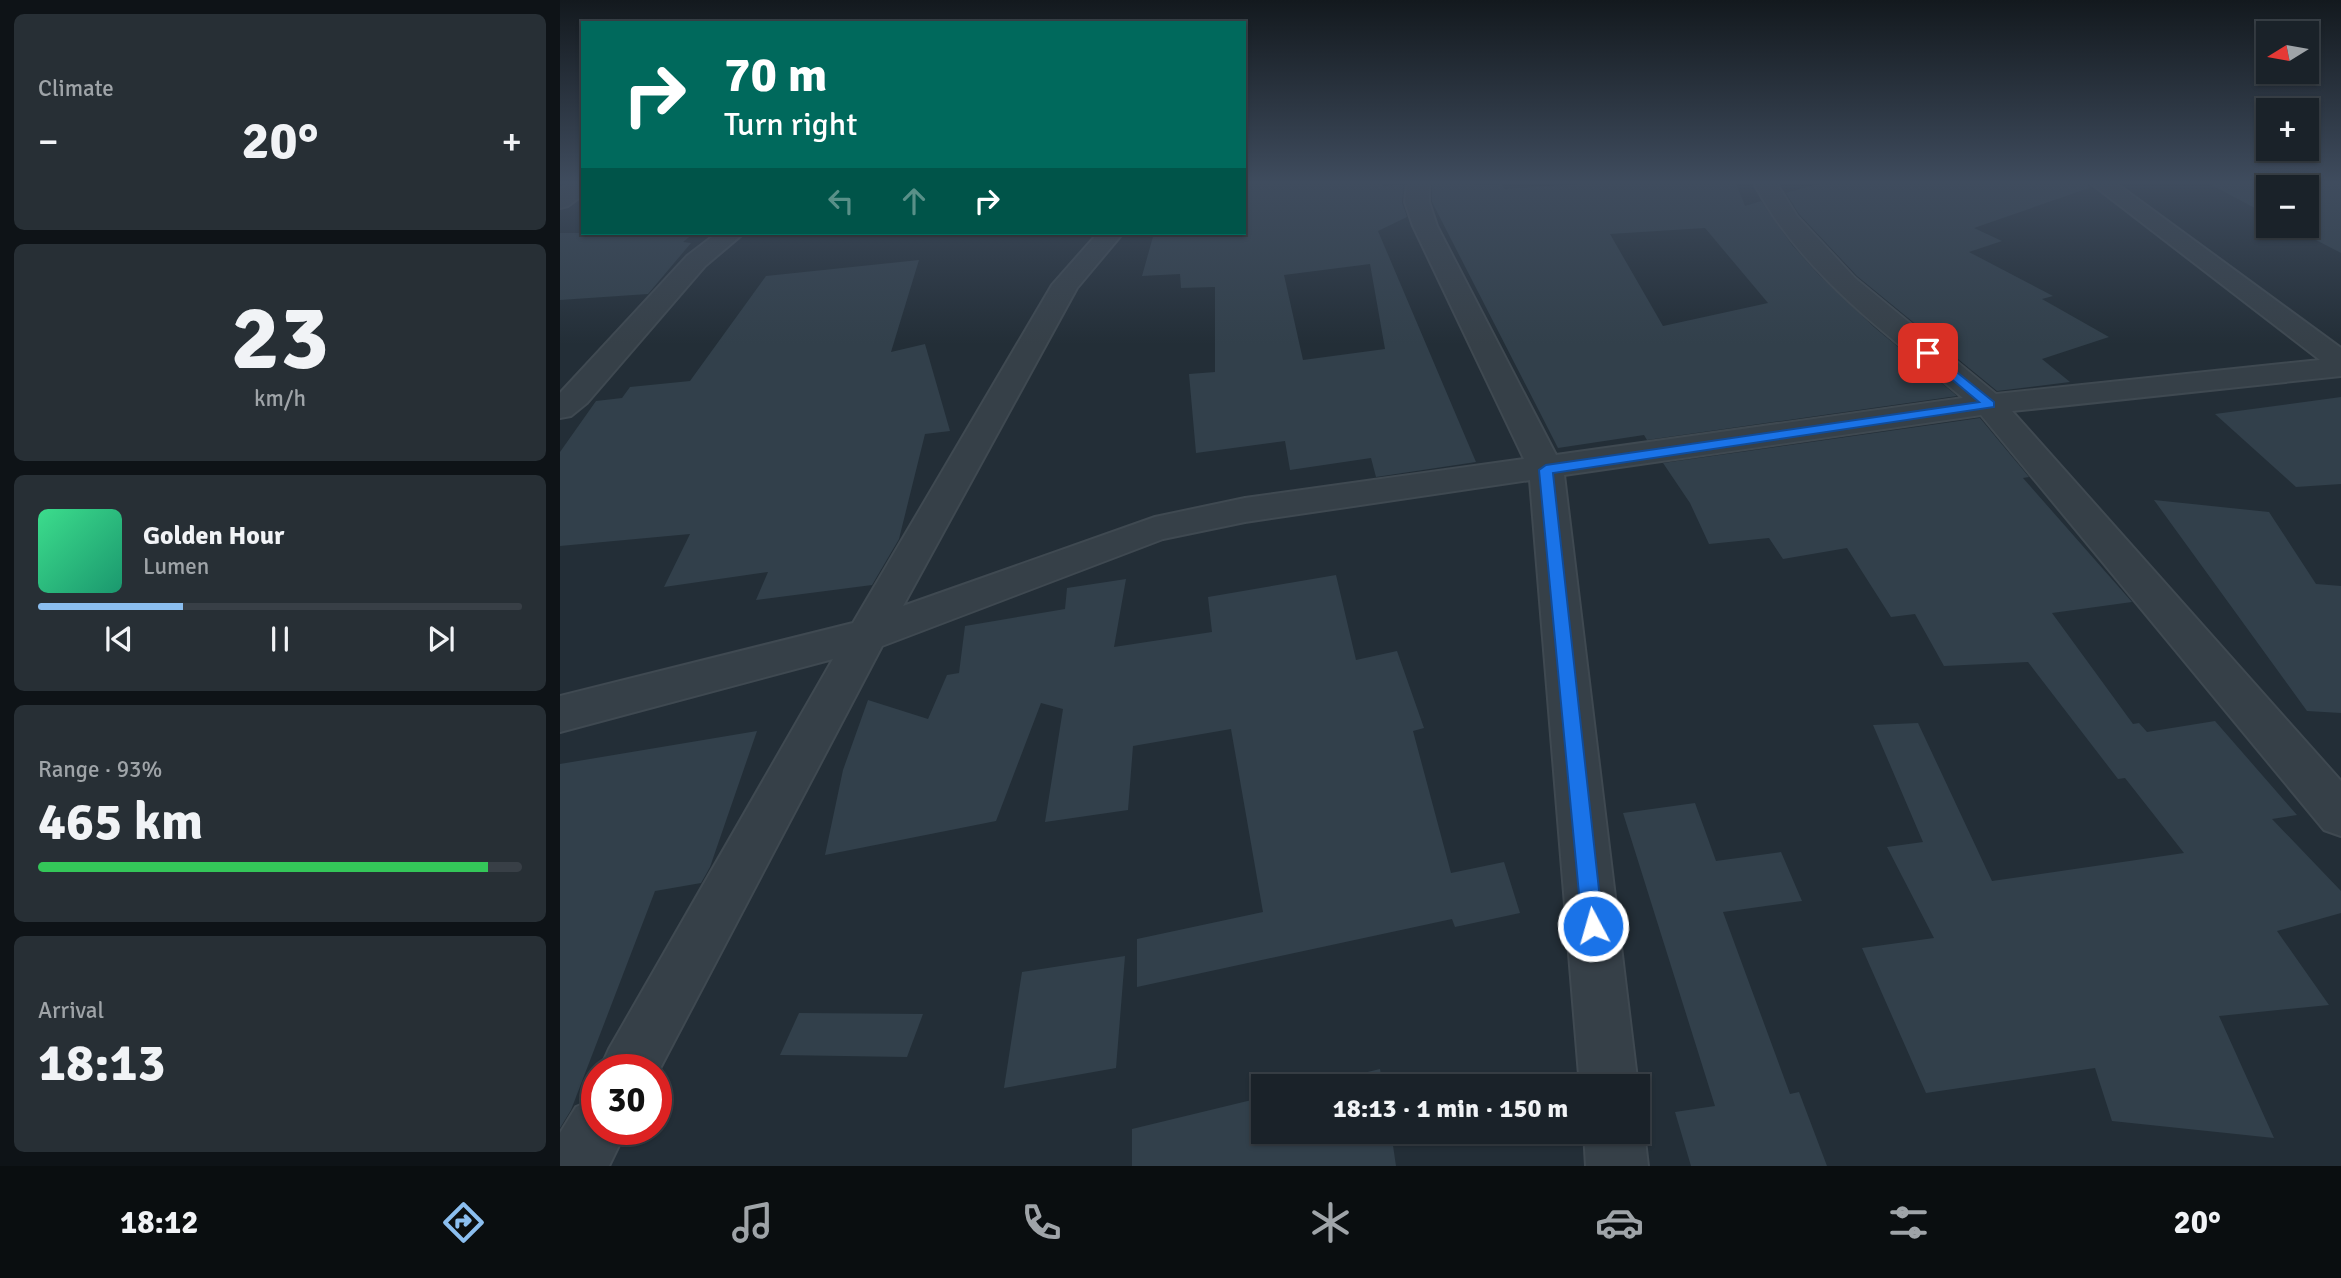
<!DOCTYPE html>
<meta charset="utf-8">
<style>
body{margin:0;font-family:Signika,sans-serif;background:#272f35;color:#f1f3f6;height:100vh;display:flex;flex-direction:column;font-size:26px;white-space:nowrap}
*{box-sizing:border-box;margin:0}
p{font-size:23px;color:#9fa4a8}
.icon{flex:none;width:38px;height:38px;fill:none;stroke:currentColor;stroke-width:2;stroke-linecap:round;stroke-linejoin:round}
.map{position:relative;flex:1;overflow:hidden}
.details{display:flex;flex-direction:column;gap:14px;padding:14px;background:#0e1317;width:560px}
.details>*{flex:none}
.guide{position:absolute;left:21px;top:21px;width:665px;height:214px;border-radius:0px;box-shadow:0 2px 5px #0004,0 0 0 2px #383f46;background:#00695c;color:#fff;overflow:hidden}
.needle{width:46px;rotate:259deg}
.controls{position:absolute;left:1696px;top:21px;display:grid;gap:14px}
.controls a{display:grid;place-items:center;width:63px;height:63px;border-radius:0px;background:#1a2229;box-shadow:0 2px 5px #0004,0 0 0 2px #383f46;font-size:35px}
.speed{position:absolute;left:21px;top:1054px;display:flex;gap:14px;font-size:35px;font-weight:700;text-align:center}
.speed>*{display:grid;place-content:center;width:91px;height:91px;border-radius:50%;background:#1a2229;box-shadow:0 2px 5px #0004,0 0 0 2px #383f46;line-height:1}
.speed .limit{border:10px solid #d22;background:#fff;color:#111}
.pin{position:absolute;display:grid;place-items:center;width:60px;height:60px;color:#fff;margin:-30px;border-radius:14px;box-shadow:0 4px 10px #0006}
.me{position:absolute;width:77px;margin:-38px;rotate:354deg;stroke-linejoin:round;filter:drop-shadow(0 0 5px #0008)}
.turn{display:flex;align-items:center;gap:24px;height:147px;padding:0 28px;font-size:32px}
.turn .icon{width:91px;height:91px;stroke-width:2.5}
.turn b{display:block;font-size:49px;line-height:60px}
.lanes{display:flex;align-items:center;height:66px;padding:0 28px;background:#0003;justify-content:center;gap:35px;direction:ltr}
.lanes .off{opacity:.35}
.big{font-size:52px;font-weight:700;line-height:1.1}
.details .card{flex:1;display:flex;flex-direction:column;justify-content:center;gap:10px;min-width:0;padding:0 24px;border-radius:10px;background:#272f35}
.details .dial{align-items:center;gap:0}
.dial b{font-size:91px;line-height:1}
.song{display:flex;align-items:center;gap:21px}
.cover{width:84px;height:84px;border-radius:10px;background:linear-gradient(135deg,hsl(150 70% 55%),hsl(160 70% 35%))}
.played{height:7px;border-radius:4px;background:linear-gradient(90deg,#8bbeef 30%,#383f46 30%)}
.keys{display:flex;justify-content:space-around;direction:ltr}
.heat{display:flex;justify-content:space-between;align-items:center;font-size:38px;direction:ltr}
.charge{height:10px;border-radius:5px;background:linear-gradient(90deg,#34c759 93%,#383f46 0)}
.trip{position:absolute;left:691px;top:1074px;width:399px;height:70px;border-radius:0px;background:#1a2229;box-shadow:0 2px 5px #0004,0 0 0 2px #383f46;font-weight:700;line-height:70px;text-align:center}
.tab-bar{display:flex;height:112px;justify-content:space-around;align-items:center;background:#0a0e10;color:#9fa4a8}
.tab-bar .icon{width:49px;height:49px}
.tab-bar .on{color:#8bbeef}
.tab-bar b{font-size:32px;color:#f1f3f6}
main{display:flex;flex:1;min-height:0}
.map>svg:first-child{display:block}
</style>
<main>
<section class="details">
<div class="card"><p>Climate</p>
<div class="heat"><a>−</a><b class="big">20°</b><a>+</a></div>
</div>
<div class="card dial"><b>23</b><p>km/h</p></div>
<div class="card">
<div class="song"><i class="cover"></i><div><b>Golden Hour</b><p>Lumen</p></div></div>
<div class="played"></div>
<div class="keys"><svg class="icon" aria-label="previous" viewBox="0 0 24 24"><path d="M18 5L8 12l10 7zM5 5v14"/></svg><svg class="icon" aria-label="pause" viewBox="0 0 24 24"><path d="M8 5v14M16 5v14"/></svg><svg class="icon" aria-label="next" viewBox="0 0 24 24"><path d="M6 5l10 7-10 7zM19 5v14"/></svg></div>
</div>
<div class="card"><p>Range · 93%</p><b class="big">465 km</b><div class="charge"></div></div>
<div class="card"><p>Arrival</p><b class="big">18:13</b></div>
</section>
<div class="map">
<svg width="1781" height="1166" viewBox="0 0 1781 1166">
<rect width="100%" height="100%" fill="#232e37"/>
<g fill="#32404b" fill-rule="evenodd">
<path d="M684,181H821L823,186L844,184L842,202L847,217L818,231L916,462L816,477L811,458L730,470L725,441L636,453L629,374L655,372V287L621,288L620,274L582,276L594,233H684ZM810,264L825,349L743,360L724,275Z"/>
<path d="M922,181L916,185L942,184L944,189L1066,181H1175L1185,206L1201,201L1232,245L1258,274L1314,327L1397,396L1087,440L1084,435L998,448L872,202V182ZM1145,228L1208,303L1103,326L1050,234Z"/>
<path d="M1269,181H1526L1529,188L1414,228L1442,241L1409,252L1493,296L1482,299L1549,337L1482,359L1510,382L1437,391L1297,276L1239,214L1226,193Z"/>
<path d="M1644,181H1781V253L1729,226H1746V187H1708V215Z"/>
<path d="M0,233H134L123,242L131,243L88,294L0,300Z"/>
<path d="M359,260L331,352L365,344L390,431L365,434L339,539L312,585L196,600L208,572L104,587L130,534L0,546V452L36,401L62,398L70,387L130,381L206,276Z"/>
<path d="M1781,397V484L1736,487L1655,414Z"/>
<path d="M1420,418L1469,477L1463,478L1572,602L1492,613L1573,724L1579,723L1587,732L1655,721L1737,815L1712,819L1781,891V913L1717,931L1769,1005L1659,1016L1714,1138L1552,1121L1535,1068L1366,1093L1302,948L1374,938L1327,847L1363,842L1313,725L1358,723L1432,881L1624,853L1565,778L1558,779L1468,662L1384,666L1355,614L1331,617L1287,548L1223,559L1209,538L1149,544L1130,503L1103,463Z"/>
<path d="M1594,500L1709,512L1756,584L1781,586V713L1747,711Z"/>
<path d="M776,575L796,660L837,651L864,728L853,731L891,873L944,862L960,913L895,927L892,919L577,987V939L703,912L671,729L573,746L568,810L485,822L503,709L481,703L436,821L265,855L283,770L308,700L368,719L387,675L399,673L405,626L505,609L507,588L566,579L554,647L652,632L648,597Z"/>
<path d="M197,731L150,867L141,883L95,891L11,1110L0,1128V764Z"/>
<path d="M1135,803L1156,861L1221,852L1242,901L1163,912L1230,1094L1239,1092L1267,1166H1131L1115,1112L1155,1106L1063,813Z"/>
<path d="M565,956L556,1068L444,1088L462,972Z"/>
<path d="M239,1013L363,1014L347,1057L220,1055Z"/>
<path d="M820,1069L823,1087H748L754,1085Z"/>
<path d="M704,1097V1132H831L836,1166H572V1129Z"/>
</g>
<g fill="none" stroke-linecap="round" stroke-linejoin="round">
<defs>
<g id="street">
<path d="M13,181H23V195L8,206L0,208V190Z"/>
<path d="M847,181H869V202L877,226L996,455L1403,398C1328,334 1238,271 1193,181H1215L1237,216L1295,278L1436,394L1760,360L1528,181H1553L1781,348V376L1452,411L1781,781V836L1764,830L1421,415L1004,475L1078,1087V1088L1020,1087L970,480L685,522L603,539L322,646L96,1076V1069H40L49,1049L273,659L0,732V696L293,623L492,285L538,233H563L517,288L343,606L595,517L685,498L964,459L853,226L845,202Z"/>
<path d="M157,233H184L145,266L27,403L11,416L0,418V393L127,256Z"/>
<path d="M37,1098V1129H67L49,1166H0V1133L16,1107Z"/>
<path d="M1078,1117L1084,1132L1088,1166H1026L1024,1132H1078Z"/>
</g>
</defs>
<use href="#street" stroke="#3f4951" stroke-width="4"/>
<use href="#street" fill="#364048" fill-rule="evenodd"/>
</g>
<linearGradient id="sky" x2="0" y2="1"><stop stop-color="#13191e"/><stop offset="0.53" stop-color="#3f4c5e"/><stop offset="1" stop-color="#3f4c5e" stop-opacity="0"/></linearGradient>
<rect width="1781" height="344" fill="url(#sky)"/>
<path fill="#1a73e8" stroke="#114b97" stroke-width="2" d="M1368,349L1434,402V407L993,473L1043,926L1040,933L1033,936L1025,933L1022,926L979,470L986,465L1419,402L1364,356L1362,353Z"/>
</svg>
<div class="controls">
<a><svg class="needle" viewBox="-14 -14 28 28"><path d="M0-13l5 13h-10z" fill="#e53935"/><path d="M0 13l5-13h-10z" fill="#9fa4a8"/></svg></a>
<a>+</a>
<a>−</a>
</div>
<div class="speed"><div class="limit">30</div></div>
<div class="pin" style="left:1368px;top:353px;background:#d93025"><svg class="icon" aria-label="arrive" viewBox="0 0 24 24"><path d="M6 21V4h12l-3 4 3 4H6"/></svg></div>
<svg class="me" style="left:1033px;top:926px" viewBox="-20 -20 40 40"><circle r="17" fill="#1a73e8" stroke="#fff" stroke-width="3"/><path d="M0-11L8 9 0 5-8 9z" fill="#fff"/></svg>
<div class="trip">18:13 · 1 min · 150 m</div>
<div class="guide">
<div class="turn"><svg class="icon" aria-label="right" viewBox="0 0 24 24"><path d="M7 20v-9h11M14 6l5 5-5 5"/></svg><div><b>70 m</b>Turn right</div></div>
<div class="lanes"><svg class="icon off" aria-label="left" viewBox="0 0 24 24"><path d="M17 20v-9H6M10 6l-5 5 5 5"/></svg><svg class="icon off" aria-label="ahead" viewBox="0 0 24 24"><path d="M12 20V5M6 11l6-6 6 6"/></svg><svg class="icon" aria-label="right" viewBox="0 0 24 24"><path d="M7 20v-9h11M14 6l5 5-5 5"/></svg></div>
</div>
</div>
</main>
<nav class="tab-bar">
<b>18:12</b>
<svg class="icon on" aria-label="directions" viewBox="0 0 24 24"><path d="M12 3l9 9-9 9-9-9zM9 14v-3h6M13 9l2 2-2 2"/></svg>
<svg class="icon" aria-label="music" viewBox="0 0 24 24"><path d="M9 18V5l10-2v13"/><circle cx="6" cy="18" r="3"/><circle cx="16" cy="16" r="3"/></svg>
<svg class="icon" aria-label="phone" viewBox="0 0 24 24"><path d="M5 4h4l2 5-3 2q2 4 5 5l2-3 5 2v4C11 20 4 13 5 4z"/></svg>
<svg class="icon" aria-label="climate" viewBox="0 0 24 24"><path d="M12 3v18M4 7l16 10M4 17L20 7"/></svg>
<svg class="icon" aria-label="car" viewBox="0 0 24 24"><path d="M5 17H2v-5l4-1 3-4h7l3 4 3 1v5h-3M9 17h6M6 11h13"/><circle cx="7" cy="17" r="2"/><circle cx="17" cy="17" r="2"/></svg>
<svg class="icon" aria-label="filters" viewBox="0 0 24 24"><path d="M4 7h16M4 17h16"/><circle cx="9" cy="7" r="2"/><circle cx="15" cy="17" r="2"/></svg>
<b>20°</b>
</nav>
